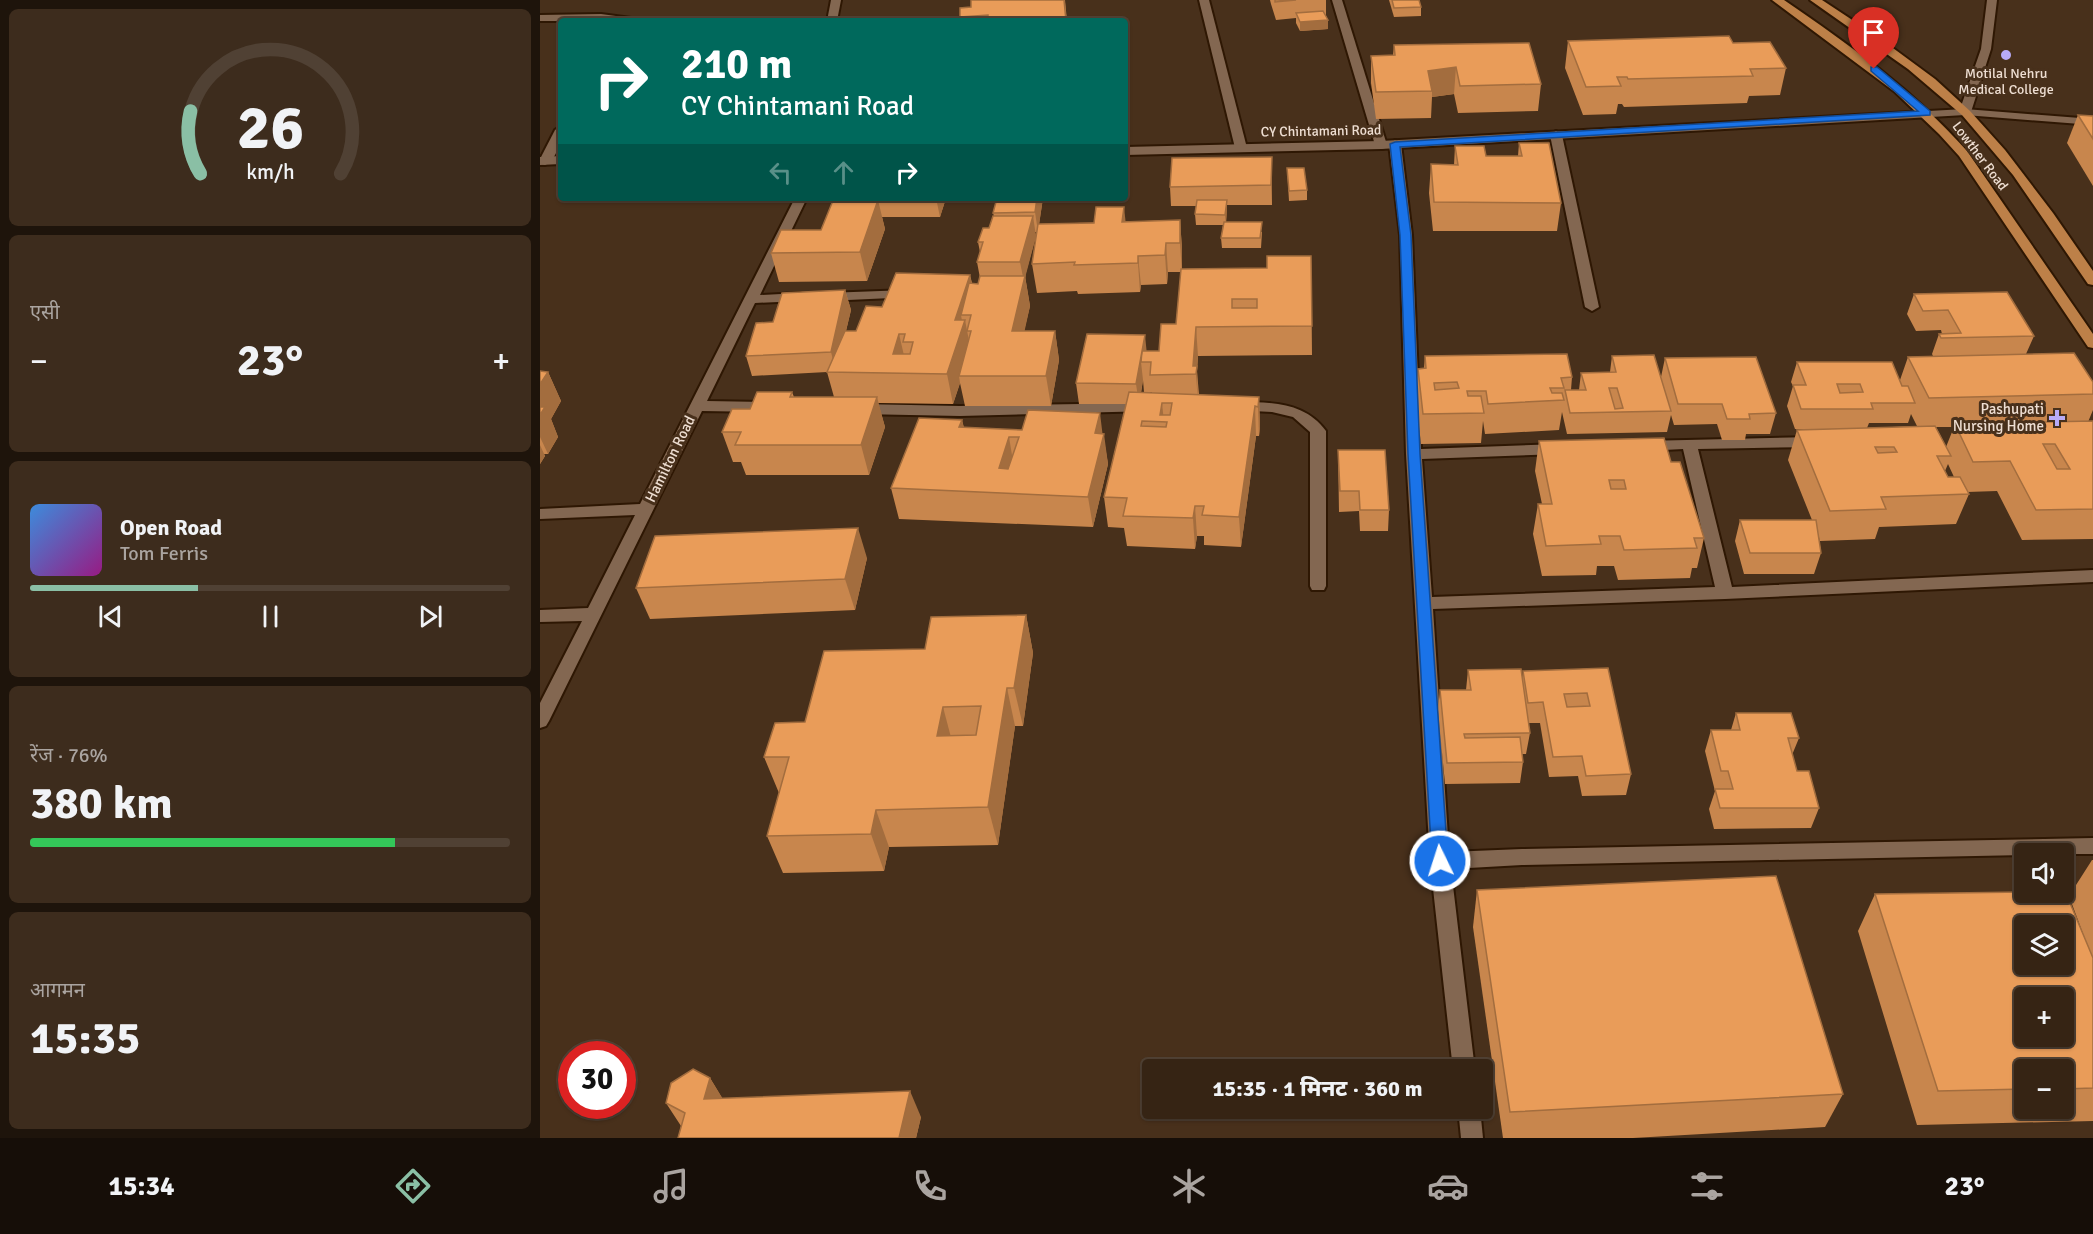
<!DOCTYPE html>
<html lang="hi">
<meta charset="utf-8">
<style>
body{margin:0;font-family:Signika,"Noto Sans Devanagari",sans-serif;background:#3d2c1d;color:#f1f3f6;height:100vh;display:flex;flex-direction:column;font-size:22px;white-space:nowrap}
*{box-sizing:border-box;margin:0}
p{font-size:20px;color:#aaa4a0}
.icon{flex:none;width:33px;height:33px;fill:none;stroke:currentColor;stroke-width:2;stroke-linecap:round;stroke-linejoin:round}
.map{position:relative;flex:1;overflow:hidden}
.details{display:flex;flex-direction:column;gap:9px;padding:9px;background:#1e140b;width:540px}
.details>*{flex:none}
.top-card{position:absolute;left:18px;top:18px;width:570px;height:183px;border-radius:6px;box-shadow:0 2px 4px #0004,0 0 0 2px #504134;background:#00695c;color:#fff;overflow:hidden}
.fabs{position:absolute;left:1474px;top:843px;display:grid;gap:12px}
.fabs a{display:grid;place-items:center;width:60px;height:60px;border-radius:6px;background:#362414;box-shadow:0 2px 4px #0004,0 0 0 2px #504134;font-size:30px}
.speed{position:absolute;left:18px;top:1041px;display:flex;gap:12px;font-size:30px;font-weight:700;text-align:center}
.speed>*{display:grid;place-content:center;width:78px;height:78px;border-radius:50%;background:#362414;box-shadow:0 2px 4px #0004,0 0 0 2px #504134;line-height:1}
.speed .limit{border:9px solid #d22;background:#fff;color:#111}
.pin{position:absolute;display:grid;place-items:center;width:51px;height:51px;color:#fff;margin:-62px -26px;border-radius:50% 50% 50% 0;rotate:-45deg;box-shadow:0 0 6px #0007}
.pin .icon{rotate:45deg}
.me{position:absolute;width:66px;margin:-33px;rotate:356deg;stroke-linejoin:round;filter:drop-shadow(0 0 4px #0008)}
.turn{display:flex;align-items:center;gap:21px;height:126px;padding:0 24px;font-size:27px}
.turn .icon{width:78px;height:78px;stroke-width:2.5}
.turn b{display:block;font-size:42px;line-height:51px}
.lanes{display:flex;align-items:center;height:57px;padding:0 24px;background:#0003;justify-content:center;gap:30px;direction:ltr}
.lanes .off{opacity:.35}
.big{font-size:45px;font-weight:800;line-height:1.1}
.details .card{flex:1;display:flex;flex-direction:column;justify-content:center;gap:9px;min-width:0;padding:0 21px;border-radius:9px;background:#3d2c1d}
.details .dial{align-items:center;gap:0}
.dial svg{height:156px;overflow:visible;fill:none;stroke:#504134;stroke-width:7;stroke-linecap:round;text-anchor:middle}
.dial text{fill:#f1f3f6;stroke:none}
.song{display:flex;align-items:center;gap:18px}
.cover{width:72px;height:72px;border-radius:9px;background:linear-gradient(135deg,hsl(210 70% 55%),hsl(310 70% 35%))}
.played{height:6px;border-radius:3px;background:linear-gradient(90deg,#8abfa5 35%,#504134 35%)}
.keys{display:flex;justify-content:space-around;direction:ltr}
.heat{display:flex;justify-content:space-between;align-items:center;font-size:33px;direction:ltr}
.charge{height:9px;border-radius:4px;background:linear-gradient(90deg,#34c759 76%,#504134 0)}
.trip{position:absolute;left:602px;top:1059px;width:351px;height:60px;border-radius:6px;background:#362414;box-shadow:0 2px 4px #0004,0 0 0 2px #504134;font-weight:800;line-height:60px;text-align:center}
.dock{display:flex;height:96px;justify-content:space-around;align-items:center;background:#160e08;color:#aaa4a0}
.dock .icon{width:42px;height:42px}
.dock .selected{color:#8abfa5}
.dock b{font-size:27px;color:#f1f3f6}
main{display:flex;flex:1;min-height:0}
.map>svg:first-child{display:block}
</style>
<main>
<section class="details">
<div class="card dial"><svg viewBox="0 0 100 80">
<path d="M14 69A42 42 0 1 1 86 69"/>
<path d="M14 69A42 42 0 0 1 9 37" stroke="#8abfa5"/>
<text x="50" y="56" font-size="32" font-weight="700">26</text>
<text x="50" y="72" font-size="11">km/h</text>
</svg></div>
<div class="card"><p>एसी</p>
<div class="heat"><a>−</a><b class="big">23°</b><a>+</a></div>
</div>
<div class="card">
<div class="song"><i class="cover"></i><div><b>Open Road</b><p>Tom Ferris</p></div></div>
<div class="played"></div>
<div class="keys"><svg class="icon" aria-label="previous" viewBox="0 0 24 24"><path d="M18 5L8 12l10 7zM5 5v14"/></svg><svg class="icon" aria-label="pause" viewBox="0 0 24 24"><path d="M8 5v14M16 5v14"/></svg><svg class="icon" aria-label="next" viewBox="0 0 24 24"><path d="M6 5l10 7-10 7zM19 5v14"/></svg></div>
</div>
<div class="card"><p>रेंज · 76%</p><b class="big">380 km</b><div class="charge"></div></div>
<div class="card"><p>आगमन</p><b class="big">15:35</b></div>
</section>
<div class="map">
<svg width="1553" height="1138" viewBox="0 0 1553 1138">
<rect width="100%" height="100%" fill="#48301b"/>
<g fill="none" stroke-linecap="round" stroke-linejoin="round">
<defs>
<g id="service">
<path d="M792,0H802L847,145L845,148L841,149L835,145Z"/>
<path d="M1447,0H1457L1451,49L1431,112L1425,115L1419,112L1441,49Z"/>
</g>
<g id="minor">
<path d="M291,0H301L297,21H287Z"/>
<path d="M659,0H669L707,148L705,151H697L695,148Z"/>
<path d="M61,14L91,18L96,21H0V15Z"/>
<path d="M21,126C21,139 18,159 5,165L1,164L0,159L15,130Z"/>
<path d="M1016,131L1022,135L1059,307L1052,311L1045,307L1010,135Z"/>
<path d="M855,140L861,144L872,235L881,449L1020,444L1028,449L1020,454L882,459L892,597L1175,587L1143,449L1105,451L1097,446L1105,441L1274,437L1282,442L1274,447L1158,449L1192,587L1553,570V582L1185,599L893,609L909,852L982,849L1553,838V854H1485V855L982,865L911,869L935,1070H913L890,861L866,454L860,235L849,144Z"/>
<path d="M255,198H267L220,295L260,293L267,297L260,301L215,303L167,401L231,402L238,407L231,412L162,411L9,721L6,726L0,728V703L42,621L0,622V610L48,608L95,515L0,519V509L100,504Z"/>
<path d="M368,290L373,291L375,294L373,297L286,301L279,297L286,293Z"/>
<path d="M698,402C731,402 765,402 786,431V586L784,590H772L770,586V432L753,417L732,412L693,410L691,407L693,404Z"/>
<path d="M606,403L611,405L613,408L611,411L420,416L320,414L313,409L320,404L420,406Z"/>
<path d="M918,1108H940L943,1138H921Z"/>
</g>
<g id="tertiary">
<path d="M1425,109L1553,119V125L1425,115L841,149L585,155V147L841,141Z"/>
<path d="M21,156V164L0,165V157Z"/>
</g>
<g id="primary">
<path d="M1232,0H1244C1310,45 1374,91 1427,151L1553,334V348L1548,347L1419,156L1399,134L1355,92Z"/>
<path d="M1270,0H1282L1338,37L1395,79L1430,111L1465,150L1513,213L1553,271V285L1548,284L1473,175L1422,115L1368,69Z"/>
</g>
</defs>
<use href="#service" stroke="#2e1703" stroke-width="4"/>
<use href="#minor" stroke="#2e1703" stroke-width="4"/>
<use href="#tertiary" stroke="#2e1703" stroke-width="4"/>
<use href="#primary" stroke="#2e1703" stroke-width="4"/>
<use href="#service" fill="#836751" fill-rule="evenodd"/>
<use href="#minor" fill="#836751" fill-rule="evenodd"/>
<use href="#tertiary" fill="#836751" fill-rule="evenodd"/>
<use href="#primary" fill="#bd8048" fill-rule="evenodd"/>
</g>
<g fill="#c8864d" fill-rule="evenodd">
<path d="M431,0H525L527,21H421L420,17L431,7Z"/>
<path d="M730,0H786V16L788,20V29L760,31L756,23V18L736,20L731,4Z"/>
<path d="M849,0H879L881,7V16L854,17Z"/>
<path d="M1028,41L1193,43L1246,68L1240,95L1209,96L1207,103L1084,107L1082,104H1078L1076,114L1043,115L1025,68Z"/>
<path d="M854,45L1001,84L998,111L918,113L914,94L892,97L891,118L836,119L831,83V56L853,55Z"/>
<path d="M1538,115L1553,116V186L1527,143Z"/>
<path d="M979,143L1021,203L1017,231H893L889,193L891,164L914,165L915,146L946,156H978Z"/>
<path d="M732,157V205H687L686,222L722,232L721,248H682L681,238L683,225H656L655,214L657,206H631L630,187Z"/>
<path d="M747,168L767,190V200L749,201Z"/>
<path d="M294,198H406L400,217H342L345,229L327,281L239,282L231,253L281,230Z"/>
<path d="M503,198L499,224L640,220L642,249V269L727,268L771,256L772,355L658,356L657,371L659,395L719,397L720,427L719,436H716L701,547L664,545V536H657L655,549L587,546L584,528L568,527L564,497L586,404H539L536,383L607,351H619L636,324L641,272H628L627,284L601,285L600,292L538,294L537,291L497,293L492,264L497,232H495L496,236L485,276L490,306L484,331H515L519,360L511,406H425L420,383L413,404L338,403L345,427L329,475H206L201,462H193L182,432L210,409L252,392L254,397H294L287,372L212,376L206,356L233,322L305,290L311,310L306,331H316L342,307L430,275L432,283L438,284L440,278L437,262L440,252L438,242L449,228L454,216L453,213ZM603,380L604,392H612V393H601Z"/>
<path d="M1374,294L1494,336L1486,354L1553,382V410L1548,422L1553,421V539L1482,540L1457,491L1427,492L1429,494L1416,524L1339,527L1335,539L1280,541L1279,537L1281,553L1274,574H1204L1195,541L1200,520H1272L1248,460L1257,430L1275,429H1255L1247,406L1253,386L1251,382L1257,362L1360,380L1368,357L1393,356L1392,354L1399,334H1402L1401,330L1376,331L1367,314ZM1371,414L1377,426L1327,428L1329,423H1368ZM1396,427H1414L1406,447ZM1408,464L1414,477H1408L1405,471Z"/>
<path d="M885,356L1032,377L1031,390H1039L1041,373L1070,372L1072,356L1121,377L1125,358L1236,413L1230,434H1206L1205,440H1182L1177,424L1134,425L1131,415L1127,432L1027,434L1022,412L1019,430L945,434L943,421L941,443L881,444L876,399L878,369L884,368Z"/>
<path d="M0,371L8,372L21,401L11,419L18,437L8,454H4L5,456L0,464Z"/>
<path d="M422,420L424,428L563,434L568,464L553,527L359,519L351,488Z"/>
<path d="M999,441L1131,462L1164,538L1157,568H1152L1150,578L1078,580L1074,566H1057L1056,575L1002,576L993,534L998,504H1002L995,471Z"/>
<path d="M798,450L849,510L848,531H820L819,511L799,512Z"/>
<path d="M327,558L315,610L110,619L96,588Z"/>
<path d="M486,615L493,653L483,726H475L458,845L349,847L344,871L243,873L227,836L239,793L224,757L265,722L385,649Z"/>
<path d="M1068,668L1091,774L1086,795L1042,796L1038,776L1009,777L1000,723H988L990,733L986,754H982L983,762L980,783L905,784L898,710L900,690H926L928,670L982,679L983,671Z"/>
<path d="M1196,713L1259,738L1252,755L1257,771L1279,808L1271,828L1174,829L1169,809L1175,791L1165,751L1171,730H1191Z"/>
<path d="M1552,860H1553V1121L1377,1125L1318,931L1335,894L1545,939L1529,896ZM1485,1070H1524V1108H1485Z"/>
<path d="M937,890L1303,1094L1285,1127L1093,1138H963L933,927Z"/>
<path d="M170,1078L182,1098L381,1117L376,1138H138L141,1126L126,1103Z"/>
</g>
<g fill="#a36d3e">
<path d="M788,20V29L760,31V22Z"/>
<path d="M916,67L914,94L892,97V91L888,71Z"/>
<path d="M732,157V205L731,185Z"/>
<path d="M329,198H335L336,206L338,200L345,229L327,281L320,252Z"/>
<path d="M396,198H406L400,217Z"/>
<path d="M497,198H503L498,232L495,212Z"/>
<path d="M687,200V210L686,225L685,215Z"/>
<path d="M584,207L587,235L582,222Z"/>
<path d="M493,216L496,236L484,282L480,262Z"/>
<path d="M640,220L642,249V272L640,243Z"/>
<path d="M626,243L628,272L627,284L625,255Z"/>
<path d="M598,256L601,285L600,292L598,263Z"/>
<path d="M430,275L436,304L421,315L423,327L425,320L431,351L419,376L420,383L413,404L407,374L415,320Z"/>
<path d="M485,276L490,306L478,361L472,331Z"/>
<path d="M305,290L311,310L296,372L291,352Z"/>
<path d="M656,327L658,356L657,371L658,404L656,374L653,366Z"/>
<path d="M515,331L519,360L511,406L506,376Z"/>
<path d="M359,334L366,364L353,354Z"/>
<path d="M605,335L607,355L601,362L603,380L599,404L596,384Z"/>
<path d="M8,372L21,401L11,419L18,437L8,454L0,437V384Z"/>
<path d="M337,397L345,427L329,475L321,445Z"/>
<path d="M719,397L720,427L719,436L718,407Z"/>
<path d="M622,403L624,422L620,415Z"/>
<path d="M715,406L716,436L701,547L699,517Z"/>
<path d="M560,413L563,438L564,434L568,464L553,527L548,497L555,433Z"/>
<path d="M422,420L429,450L419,427Z"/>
<path d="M469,437L474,467L466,493L459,468Z"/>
<path d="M0,445L5,456L0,464Z"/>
<path d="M655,506L657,536L655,549L653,518Z"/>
<path d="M318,528L327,558L315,610L305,579Z"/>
<path d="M486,615L493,653L483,726L474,688Z"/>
<path d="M467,688L475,726L458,845L448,807Z"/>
<path d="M403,707L413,745L397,736Z"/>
<path d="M336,810L349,847L344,871L331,834Z"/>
<path d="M170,1078L186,1104L164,1099Z"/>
<path d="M370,1091L381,1117L376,1138H359Z"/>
</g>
<g fill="#e99c59" stroke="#a36d3e" stroke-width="1.5" fill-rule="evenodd">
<path d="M431,0H524L526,21H448V15L420,17V8L431,7Z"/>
<path d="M735,0H756L735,2Z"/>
<path d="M852,0H879L881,7L854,8Z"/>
<path d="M783,11L788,20L760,22L756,13Z"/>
<path d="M1189,36L1193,43L1230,42L1246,68L1210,69L1213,76L1088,79L1087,77H1077L1081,86L1046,87L1028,41Z"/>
<path d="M989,43L1001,84L920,86L916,67L888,71L892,91L836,92L831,56L855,55L854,45Z"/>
<path d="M1538,115L1553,116V139Z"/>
<path d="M979,143H1009L1021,203L894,202L891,164L918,165L915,146H944L946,156H982Z"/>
<path d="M732,157L731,185L630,187L632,158Z"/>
<path d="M747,168H764L767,190L749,191Z"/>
<path d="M294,198H329L328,200H338L320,252L231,253L241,230H281Z"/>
<path d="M457,198H497L495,212L453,213Z"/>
<path d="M657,200H687L685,215L655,214Z"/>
<path d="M556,207H584L582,222L640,220V243H626L625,255L598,256V263L534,265L535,262L492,264L498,224L554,223Z"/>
<path d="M453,216H493L480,262H437L443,242H438L443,228H449Z"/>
<path d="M684,222H722L720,238H681Z"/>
<path d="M727,256H771L772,326L656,327L653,366H657L656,374L610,375L611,362H601L602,351H619L621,324H636L641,269L727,268ZM692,299H717V308H692Z"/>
<path d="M356,273L430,275L415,320H425L407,374L287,372L305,331H316L326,306L342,307ZM359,334H365L363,342H373L370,354H353Z"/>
<path d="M440,276H485L472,331H515L506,376H419L431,331H427L431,315H421L429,283L438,284Z"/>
<path d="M305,290L291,352L206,356L216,323L233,322L242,293Z"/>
<path d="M1467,292L1494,336L1401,338L1399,334L1421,333L1408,310L1383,311L1374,294Z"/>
<path d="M547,334L605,335L596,384L536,383Z"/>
<path d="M1534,353L1553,382V394L1389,398L1368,357Z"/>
<path d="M1027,354L1032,377L1021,378L1024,388H1010L1012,393H1022L1024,400L948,404L946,391H927L928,396H941L944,413L883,414L878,369L886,368L885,356ZM917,382L919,388L895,390L894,383Z"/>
<path d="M1114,355L1131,411L1030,413L1025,390H1046L1041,373L1076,372L1072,356ZM1069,388H1077L1083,408L1075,409Z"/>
<path d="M1216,357L1236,413L1209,414L1210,419H1187L1182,404H1138L1125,358Z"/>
<path d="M1257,362H1352L1362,386H1368L1375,403H1331L1333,409H1261L1253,385H1266ZM1297,384H1320L1323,392L1300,393Z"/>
<path d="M0,371L8,372L0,384Z"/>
<path d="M217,392H252L250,397H337L321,445H195L201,432H182L192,409H210Z"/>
<path d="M589,392L719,397L718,407L715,406L699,517L662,515L664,506H655L653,518L583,516L587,498L564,497ZM622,403H632L630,415H620ZM602,421L627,422L626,427L601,426Z"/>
<path d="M0,407H5L0,415Z"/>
<path d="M488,410L560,413L555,433L564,434L548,497L351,488L379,418L422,420L419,427L482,430ZM469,437H479L468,469L459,468Z"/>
<path d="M1553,421V509L1496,510L1470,461L1433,462L1415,424ZM1503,444H1515L1530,469H1517Z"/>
<path d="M1395,426L1411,456H1397L1408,477H1420L1429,494L1341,497L1346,509L1290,511L1257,430ZM1335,447H1354L1357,452L1338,453Z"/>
<path d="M1124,438L1131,462H1140L1164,538H1154L1157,548L1084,550L1080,536H1059L1061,544L1006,546L998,504H1012L999,441ZM1069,480H1084L1086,489H1071Z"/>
<path d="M798,450H845L849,510H820L819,491H800Z"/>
<path d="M1200,520H1276L1281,553H1210Z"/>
<path d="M318,528L305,579L96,588L115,536Z"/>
<path d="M486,615L474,688H467L448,807L336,810L331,834L227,836L249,757H224L235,723L265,722L284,651L385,649L391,617ZM441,706L436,735L397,736L403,707Z"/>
<path d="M1068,668L1091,774L1046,776L1042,756L1013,757L1003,702L988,703L983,671ZM1047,693L1050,706L1027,707L1024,694Z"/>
<path d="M981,669L990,733L924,734L925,738L980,737L983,762L907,763L900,690H931L928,670Z"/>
<path d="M1196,713H1251L1259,738H1248L1257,771H1269L1279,808H1180L1175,789H1193L1188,771H1181L1171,730H1200Z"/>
<path d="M1236,876L1303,1094L970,1112L937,890Z"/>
<path d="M1524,891H1525L1553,958V1088L1524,1089V1070H1485V1089L1398,1091L1335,894L1485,892H1524ZM1485,926H1524V964H1485ZM1485,998H1524V1036H1485Z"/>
<path d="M153,1069L170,1078L164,1099L370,1091L359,1138H138L145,1113L126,1103L131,1083Z"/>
</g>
<path fill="#1a73e8" stroke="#114b97" stroke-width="1.5" d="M1331,67H1337L1390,111V115L860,147L871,235L880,454L908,861L906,866L900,868L894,866L892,861L868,454L860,235L850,144L855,142L1378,111L1331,71Z"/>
<g fill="#b8abf7" stroke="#48301b" stroke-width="2">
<circle cx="1466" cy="55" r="6"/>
<path d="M1514 409h6v6h6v6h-6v6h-6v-6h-6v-6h6z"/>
</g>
<g text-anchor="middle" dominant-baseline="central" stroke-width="6" stroke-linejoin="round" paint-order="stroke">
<g font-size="14" fill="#eeded2" stroke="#48301b">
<text x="1466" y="73">Motilal Nehru<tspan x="1466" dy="16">Medical College</tspan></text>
</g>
<g font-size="14" fill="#eeded2" stroke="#48301b">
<text transform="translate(781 131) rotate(-1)">CY Chintamani Road</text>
<text transform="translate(1440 156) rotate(53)">Lowther Road</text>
</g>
<g font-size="15" fill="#eeded2" stroke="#48301b" text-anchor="end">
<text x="1504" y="409">Pashupati<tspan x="1504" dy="17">Nursing Home</tspan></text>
</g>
<g font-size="15" fill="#eeded2" stroke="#48301b">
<text transform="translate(130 459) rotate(-64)">Hamilton Road</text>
</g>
</g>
</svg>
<div class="fabs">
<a><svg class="icon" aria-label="sound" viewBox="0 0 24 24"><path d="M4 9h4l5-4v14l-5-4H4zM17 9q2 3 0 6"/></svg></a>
<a><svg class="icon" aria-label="layers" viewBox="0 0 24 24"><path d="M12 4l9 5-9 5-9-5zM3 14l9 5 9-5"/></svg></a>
<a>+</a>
<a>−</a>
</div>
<div class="speed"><div class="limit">30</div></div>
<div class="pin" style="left:1334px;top:69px;background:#d93025"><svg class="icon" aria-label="arrive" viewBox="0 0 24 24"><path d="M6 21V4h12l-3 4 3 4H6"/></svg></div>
<svg class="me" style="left:900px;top:861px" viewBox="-20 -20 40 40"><circle r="17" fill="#1a73e8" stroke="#fff" stroke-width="3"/><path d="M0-11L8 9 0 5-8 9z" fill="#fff"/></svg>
<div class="trip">15:35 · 1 मिनट · 360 m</div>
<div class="top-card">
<div class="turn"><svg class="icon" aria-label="right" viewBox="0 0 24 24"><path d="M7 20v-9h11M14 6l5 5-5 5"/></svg><div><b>210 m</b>CY Chintamani Road</div></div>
<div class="lanes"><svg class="icon off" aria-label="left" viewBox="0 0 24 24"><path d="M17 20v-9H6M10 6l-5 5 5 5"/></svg><svg class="icon off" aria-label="ahead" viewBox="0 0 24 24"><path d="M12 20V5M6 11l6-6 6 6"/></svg><svg class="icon" aria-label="right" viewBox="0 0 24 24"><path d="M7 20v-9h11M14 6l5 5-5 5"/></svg></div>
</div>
</div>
</main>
<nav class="dock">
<b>15:34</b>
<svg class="icon selected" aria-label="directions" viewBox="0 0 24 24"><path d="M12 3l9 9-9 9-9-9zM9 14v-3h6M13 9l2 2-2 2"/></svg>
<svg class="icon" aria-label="music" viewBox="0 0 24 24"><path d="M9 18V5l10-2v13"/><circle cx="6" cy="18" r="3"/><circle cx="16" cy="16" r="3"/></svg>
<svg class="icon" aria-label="phone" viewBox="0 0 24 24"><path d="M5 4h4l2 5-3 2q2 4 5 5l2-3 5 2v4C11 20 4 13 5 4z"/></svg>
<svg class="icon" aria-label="climate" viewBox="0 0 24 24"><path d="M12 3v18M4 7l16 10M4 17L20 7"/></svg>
<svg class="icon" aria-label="car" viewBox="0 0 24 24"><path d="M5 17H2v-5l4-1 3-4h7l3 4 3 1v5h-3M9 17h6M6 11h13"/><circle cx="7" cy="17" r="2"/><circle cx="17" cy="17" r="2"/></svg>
<svg class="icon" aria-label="filters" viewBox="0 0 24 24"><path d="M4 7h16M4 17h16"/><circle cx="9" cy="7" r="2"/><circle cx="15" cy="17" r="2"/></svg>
<b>23°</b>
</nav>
